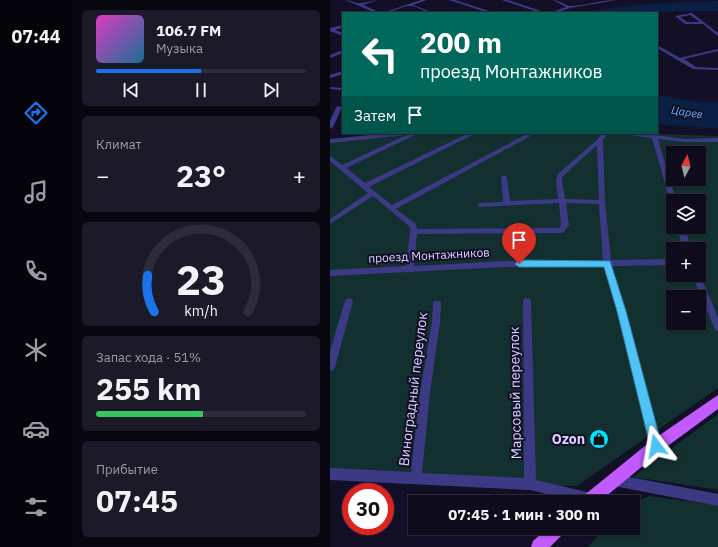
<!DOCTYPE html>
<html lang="ru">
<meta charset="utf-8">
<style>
body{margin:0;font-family:"IBM Plex Sans",sans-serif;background:#1c1929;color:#f1f3f6;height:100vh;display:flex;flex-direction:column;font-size:15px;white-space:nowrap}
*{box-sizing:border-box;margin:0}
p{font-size:13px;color:#9b9ba3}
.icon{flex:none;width:22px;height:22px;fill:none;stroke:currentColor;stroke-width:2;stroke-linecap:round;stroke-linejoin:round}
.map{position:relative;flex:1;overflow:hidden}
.drawer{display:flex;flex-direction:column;gap:10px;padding:10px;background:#08060f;width:258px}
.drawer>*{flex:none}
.top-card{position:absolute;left:12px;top:12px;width:316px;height:122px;border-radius:0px;box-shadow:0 1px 3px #0004,0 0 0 1px #2e2b3b;background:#00695c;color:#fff;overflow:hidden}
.needle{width:26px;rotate:7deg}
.fabs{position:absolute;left:336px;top:146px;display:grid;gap:8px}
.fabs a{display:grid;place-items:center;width:40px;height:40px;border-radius:0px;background:#0e0b1c;box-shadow:0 1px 3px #0004,0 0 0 1px #2e2b3b;font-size:20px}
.speed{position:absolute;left:12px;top:483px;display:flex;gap:8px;font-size:20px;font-weight:700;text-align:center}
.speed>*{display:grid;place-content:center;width:52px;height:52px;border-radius:50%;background:#0e0b1c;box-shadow:0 1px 3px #0004,0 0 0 1px #2e2b3b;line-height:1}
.speed .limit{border:6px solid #d22;background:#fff;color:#111}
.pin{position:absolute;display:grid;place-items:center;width:34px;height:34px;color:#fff;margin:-41px -17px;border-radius:50% 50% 50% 0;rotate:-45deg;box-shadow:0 0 4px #0007}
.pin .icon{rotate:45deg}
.me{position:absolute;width:44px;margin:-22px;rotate:346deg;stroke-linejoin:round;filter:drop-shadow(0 0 3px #0008)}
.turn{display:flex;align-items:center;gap:14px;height:84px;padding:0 12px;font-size:18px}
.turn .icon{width:52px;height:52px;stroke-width:2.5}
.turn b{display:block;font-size:28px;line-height:34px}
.then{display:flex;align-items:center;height:38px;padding:0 12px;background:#0003;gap:8px;font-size:15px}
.big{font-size:30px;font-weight:700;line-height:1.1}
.drawer .widget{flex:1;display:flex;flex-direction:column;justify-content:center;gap:6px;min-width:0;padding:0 14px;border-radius:6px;background:#1c1929}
.drawer .dial{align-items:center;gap:0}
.dial svg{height:104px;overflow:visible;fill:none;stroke:#2e2b3b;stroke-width:7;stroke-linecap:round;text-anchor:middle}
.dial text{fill:#f1f3f6;stroke:none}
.song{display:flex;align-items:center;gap:12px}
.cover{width:48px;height:48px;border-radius:6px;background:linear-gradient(135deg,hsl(310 70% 55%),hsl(200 70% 35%))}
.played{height:4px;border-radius:2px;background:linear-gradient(90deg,#1a73e8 50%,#2e2b3b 50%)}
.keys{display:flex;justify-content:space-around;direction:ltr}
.heat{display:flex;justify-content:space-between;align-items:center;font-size:22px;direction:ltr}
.charge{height:6px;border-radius:3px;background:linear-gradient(90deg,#34c759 51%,#2e2b3b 0)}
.trip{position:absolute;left:78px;top:495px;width:232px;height:40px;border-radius:0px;background:#0e0b1c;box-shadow:0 1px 3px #0004,0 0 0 1px #2e2b3b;font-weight:700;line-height:40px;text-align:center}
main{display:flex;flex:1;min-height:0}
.tab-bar{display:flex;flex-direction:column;width:72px;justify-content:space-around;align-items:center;background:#06040b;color:#9b9ba3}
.tab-bar .icon{width:28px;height:28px}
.tab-bar .current{color:#1a73e8}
.tab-bar b{font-size:18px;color:#f1f3f6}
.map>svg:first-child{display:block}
</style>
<main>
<nav class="tab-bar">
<b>07:44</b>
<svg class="icon current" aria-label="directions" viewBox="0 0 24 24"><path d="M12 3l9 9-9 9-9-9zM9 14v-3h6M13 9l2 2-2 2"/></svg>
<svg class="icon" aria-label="music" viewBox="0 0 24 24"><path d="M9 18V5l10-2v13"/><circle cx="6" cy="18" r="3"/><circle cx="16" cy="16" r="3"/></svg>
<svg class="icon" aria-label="phone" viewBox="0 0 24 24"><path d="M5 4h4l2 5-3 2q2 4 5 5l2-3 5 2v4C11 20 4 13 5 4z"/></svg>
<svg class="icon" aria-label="climate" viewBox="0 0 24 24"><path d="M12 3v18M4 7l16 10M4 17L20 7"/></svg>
<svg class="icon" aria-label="car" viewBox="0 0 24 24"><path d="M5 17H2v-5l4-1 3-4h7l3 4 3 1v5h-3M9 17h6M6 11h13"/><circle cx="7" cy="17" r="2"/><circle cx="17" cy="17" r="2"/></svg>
<svg class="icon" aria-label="filters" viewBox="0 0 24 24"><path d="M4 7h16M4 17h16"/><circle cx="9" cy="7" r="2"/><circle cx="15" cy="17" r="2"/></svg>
</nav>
<section class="drawer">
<div class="widget">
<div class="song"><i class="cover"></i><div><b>106.7 FM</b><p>Музыка</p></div></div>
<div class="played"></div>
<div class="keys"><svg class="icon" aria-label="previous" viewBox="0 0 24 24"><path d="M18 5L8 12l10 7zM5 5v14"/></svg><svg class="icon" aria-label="pause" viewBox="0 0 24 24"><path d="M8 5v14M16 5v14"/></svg><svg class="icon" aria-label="next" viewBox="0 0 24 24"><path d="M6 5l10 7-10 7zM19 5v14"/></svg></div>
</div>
<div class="widget"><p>Климат</p>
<div class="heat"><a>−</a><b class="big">23°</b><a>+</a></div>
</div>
<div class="widget dial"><svg viewBox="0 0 100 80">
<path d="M14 69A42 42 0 1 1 86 69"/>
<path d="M14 69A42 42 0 0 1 9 41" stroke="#1a73e8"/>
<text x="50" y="56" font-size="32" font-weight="700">23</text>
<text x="50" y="72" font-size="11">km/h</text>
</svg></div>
<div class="widget"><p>Запас хода · 51%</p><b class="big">255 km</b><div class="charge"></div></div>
<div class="widget"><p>Прибытие</p><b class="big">07:45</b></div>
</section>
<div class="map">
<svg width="388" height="547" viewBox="0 0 388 547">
<rect width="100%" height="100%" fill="#130f26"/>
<g fill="#12302f" fill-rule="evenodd">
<path d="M69,133H297L388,136V388L247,486L0,479V140ZM343,153H369V179H343ZM343,201H369V227H343ZM343,249H369V275H343ZM343,297H369V323H343Z"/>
<path d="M388,414V490L303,477Z"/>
<path d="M319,496L388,505V547H258L275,528H303V503Z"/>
</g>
<g fill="#0a1f44">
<path d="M388,1V11L251,13C296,4 342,2 388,1Z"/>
<path d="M327,95L368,102H388V129L327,124Z"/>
</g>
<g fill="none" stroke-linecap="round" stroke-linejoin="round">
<g fill="#3d3a85" fill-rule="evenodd">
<path d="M15,0C21,0 26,4 31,3C37,3 42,0 48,0L33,5L51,13H46Z"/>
<path d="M91,0H97L83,5L104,13C95,13 88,6 80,6C72,6 62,13 52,13Z"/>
<path d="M119,0H125L165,13H159Z"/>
<path d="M172,0H178L217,13H211Z"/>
<path d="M223,0C230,0 235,6 241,6C257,5 271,0 287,0L240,8L225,13H219L236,7Z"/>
<path d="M362,13L388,33V36L373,24H355L345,16ZM360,15L370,22H357L350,17Z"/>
<path d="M13,25V27L5,30L13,33V36L0,31V28Z"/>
<path d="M327,45L350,58L388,49V51L354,59L366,67L388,68V70L363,69L327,48Z"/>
<path d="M13,50V53L0,58V55Z"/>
<path d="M13,71V74L0,78V75Z"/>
<path d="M0,87L13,88V90L0,89Z"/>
<path d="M7,106L12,107L3,127L0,129V121Z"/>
<path d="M60,133H79L76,135L0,143V139Z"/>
<path d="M81,133H89L16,168L35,183L139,133H146L39,187L62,205L199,133H206L66,209L86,224L87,229L229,228L231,225L229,203L150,207L147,205L150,203L173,202L171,177L174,175L177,177L180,201L228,199L226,180L228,174L268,139L272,133H278L273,140L275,202L281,260L343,259V265L282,266L295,311L331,446L330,450L326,451L322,450L321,446L287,311L274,266L175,267L0,276V270L76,266L80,232V227L43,196L0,224V219L38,193L0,161V156L12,165ZM267,145L269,200L235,199L232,180L233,176ZM236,203L269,204L273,260L175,261L84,266L87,234L231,233L234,232L239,225Z"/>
<path d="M296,133H309L355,139L388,138V142H355L328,139L346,201H343V203L340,201L322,138L299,135Z"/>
<path d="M347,227H355L361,249H353Z"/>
<path d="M369,273L388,317V331L385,330L384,327L362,275H369Z"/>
<path d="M19,298L22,299L23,301L5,367L3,370L0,371V351L15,301L16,299Z"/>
<path d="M197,298L200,299L201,301L206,480L261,493L265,495L267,499L266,502H249L200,490L0,480V468L81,472L90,393L102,322L103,303L104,301H110L111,303L110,322L100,393L92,473L194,478L193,301L194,299Z"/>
<path d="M284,474L388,494V506L284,486L280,484L278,480L280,476Z"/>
</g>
<g fill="#c25bff" fill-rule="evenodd">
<path d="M388,395V409L331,451L269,502H250L252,497L321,441Z"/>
<path d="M218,528H237L234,533L220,547H201L203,541Z"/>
</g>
</g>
<path fill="#4fc3f7" stroke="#337fa1" d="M189,260L280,261L296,311L332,446L330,450L326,452L322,450L320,446L287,311L274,267H189L185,264Z"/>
<defs>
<symbol id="shop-disc" viewBox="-11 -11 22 22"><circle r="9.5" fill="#00e5ff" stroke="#130f26"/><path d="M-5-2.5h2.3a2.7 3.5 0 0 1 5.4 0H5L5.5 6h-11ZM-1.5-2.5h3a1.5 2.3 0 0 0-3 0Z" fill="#111"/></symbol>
</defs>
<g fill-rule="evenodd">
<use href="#shop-disc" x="258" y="428" width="22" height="22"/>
</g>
<g text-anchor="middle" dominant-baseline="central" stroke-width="4" stroke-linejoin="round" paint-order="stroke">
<g font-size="11" font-style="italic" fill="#62b6ff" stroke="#130f26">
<text transform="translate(357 112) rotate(9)">Царев</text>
</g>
<g font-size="12" fill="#d9d4ff" stroke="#130f26">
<text transform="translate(99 255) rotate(-3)">проезд Монтажников</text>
</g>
<g font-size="14" fill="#d9d4ff" stroke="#130f26">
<text transform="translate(83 389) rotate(-83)">Виноградный переулок</text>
<text transform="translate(185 393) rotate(-91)">Марсовый переулок</text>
</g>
<g font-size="14" font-weight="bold" fill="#d9d4ff" stroke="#130f26" text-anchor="end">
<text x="255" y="439">Ozon</text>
</g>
</g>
</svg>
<div class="fabs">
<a><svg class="needle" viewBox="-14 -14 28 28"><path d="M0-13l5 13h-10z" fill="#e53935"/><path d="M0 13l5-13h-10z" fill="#9b9ba3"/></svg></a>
<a><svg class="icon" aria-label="layers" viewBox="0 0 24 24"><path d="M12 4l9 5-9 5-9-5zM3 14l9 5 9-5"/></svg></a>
<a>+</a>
<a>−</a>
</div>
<div class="speed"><div class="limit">30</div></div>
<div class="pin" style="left:189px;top:264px;background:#d93025"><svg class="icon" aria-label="arrive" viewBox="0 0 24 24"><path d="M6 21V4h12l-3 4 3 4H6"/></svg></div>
<svg class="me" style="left:326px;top:446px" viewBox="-20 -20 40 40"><path d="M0-17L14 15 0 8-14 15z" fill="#4fc3f7" stroke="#fff" stroke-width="4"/></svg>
<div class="trip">07:45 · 1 мин · 300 m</div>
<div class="top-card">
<div class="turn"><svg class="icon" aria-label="left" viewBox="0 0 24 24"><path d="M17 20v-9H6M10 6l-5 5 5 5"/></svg><div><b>200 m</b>проезд Монтажников</div></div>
<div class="then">Затем<svg class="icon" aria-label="arrive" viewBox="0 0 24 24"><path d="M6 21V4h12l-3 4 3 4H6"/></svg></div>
</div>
</div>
</main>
